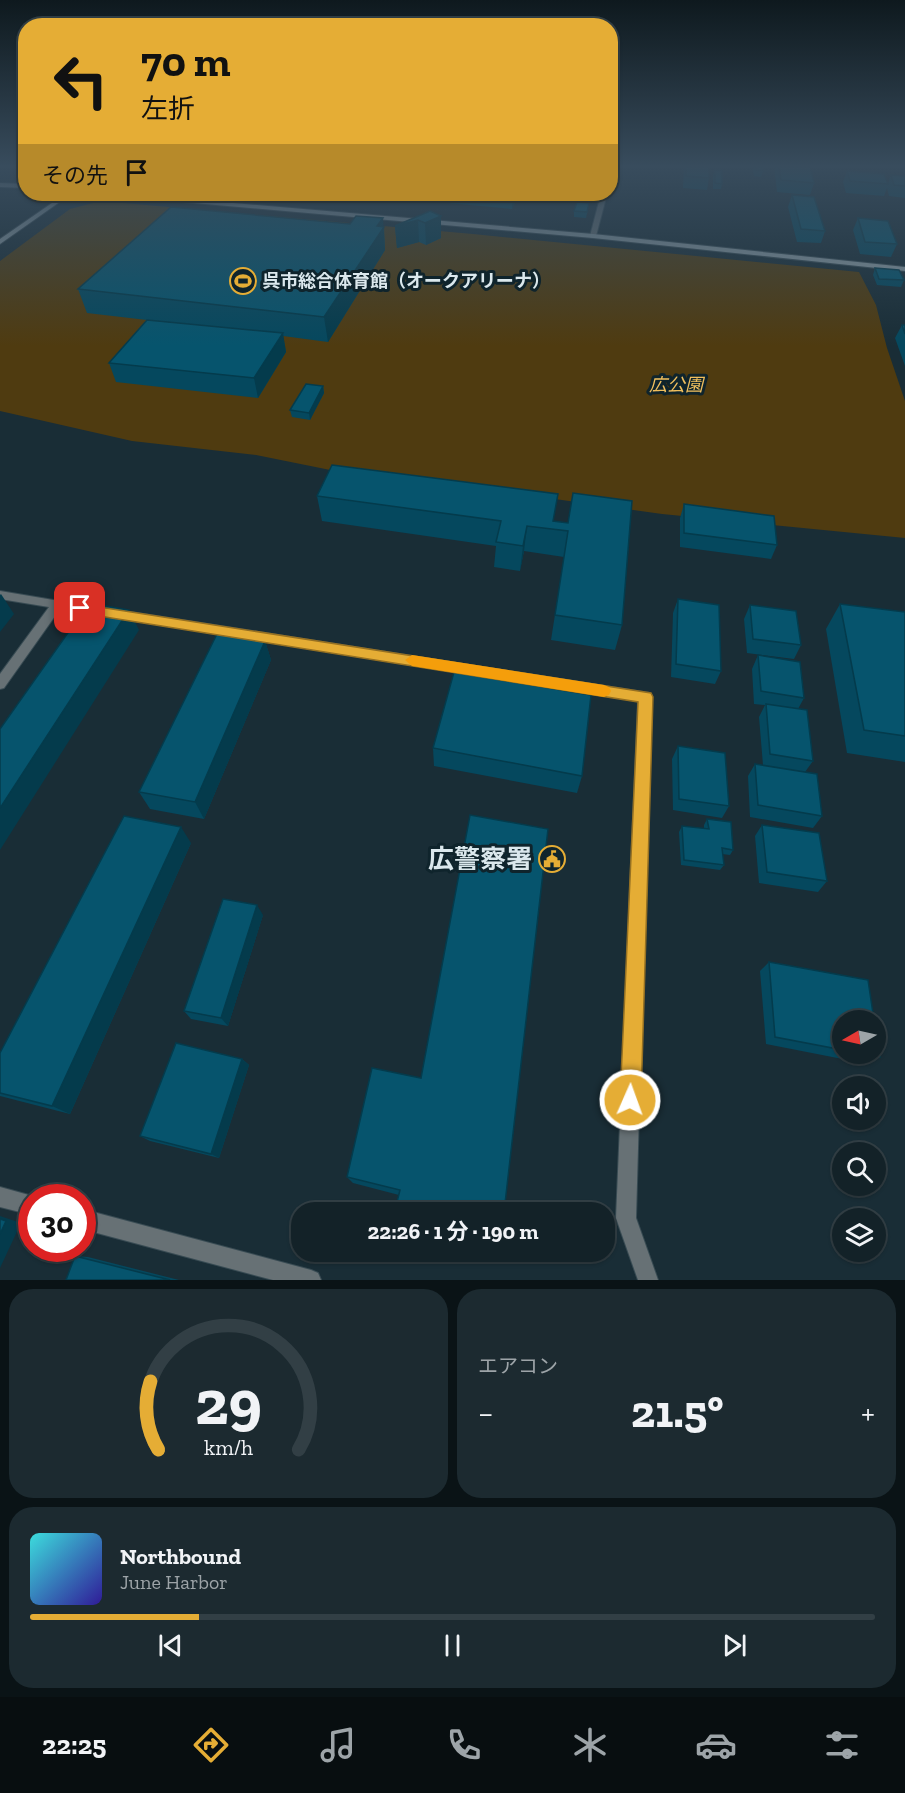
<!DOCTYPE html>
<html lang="ja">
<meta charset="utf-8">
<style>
body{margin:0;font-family:"Zilla Slab","Noto Sans JP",serif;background:#1c2a30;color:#f1f3f6;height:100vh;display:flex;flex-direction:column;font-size:22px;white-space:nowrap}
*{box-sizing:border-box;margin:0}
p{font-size:20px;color:#9da4a8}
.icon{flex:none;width:33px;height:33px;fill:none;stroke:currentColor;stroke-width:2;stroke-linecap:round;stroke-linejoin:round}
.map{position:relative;height:1280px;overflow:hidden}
.panel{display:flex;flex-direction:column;gap:9px;padding:9px;background:#0a1316;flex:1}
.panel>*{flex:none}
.banner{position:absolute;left:18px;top:18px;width:600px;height:183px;border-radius:24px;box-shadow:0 2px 4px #0004,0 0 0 2px #323f45;background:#e5ad35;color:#111;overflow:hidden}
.needle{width:39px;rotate:261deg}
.controls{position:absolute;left:832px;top:1010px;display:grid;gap:12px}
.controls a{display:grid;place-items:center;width:54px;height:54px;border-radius:50%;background:#132228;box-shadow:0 2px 4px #0004,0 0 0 2px #323f45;font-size:30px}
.speed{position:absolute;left:18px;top:1184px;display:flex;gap:12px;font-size:30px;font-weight:700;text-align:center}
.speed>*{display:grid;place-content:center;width:78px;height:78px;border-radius:50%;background:#132228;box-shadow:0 2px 4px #0004,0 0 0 2px #323f45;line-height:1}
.speed .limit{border:9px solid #d22;background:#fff;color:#111}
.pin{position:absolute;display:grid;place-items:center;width:51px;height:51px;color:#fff;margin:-26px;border-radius:12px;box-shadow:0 3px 9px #0006}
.me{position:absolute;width:66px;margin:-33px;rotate:2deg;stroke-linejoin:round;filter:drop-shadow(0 0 4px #0008)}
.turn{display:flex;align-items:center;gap:21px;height:126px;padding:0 24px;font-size:27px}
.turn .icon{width:78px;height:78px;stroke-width:2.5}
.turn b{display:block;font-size:42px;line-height:51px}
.then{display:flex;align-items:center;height:57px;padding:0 24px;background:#0003;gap:12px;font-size:22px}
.big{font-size:45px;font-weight:700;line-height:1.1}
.panel .widget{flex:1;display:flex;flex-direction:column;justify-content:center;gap:9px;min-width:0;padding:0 21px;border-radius:24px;background:#1c2a30}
.panel .dial{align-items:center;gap:0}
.dial svg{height:156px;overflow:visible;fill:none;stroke:#323f45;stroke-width:7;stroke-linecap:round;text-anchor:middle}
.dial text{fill:#f1f3f6;stroke:none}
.song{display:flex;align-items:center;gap:18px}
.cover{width:72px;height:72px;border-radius:9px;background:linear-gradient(135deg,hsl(180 70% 55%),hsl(250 70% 35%))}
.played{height:6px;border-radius:3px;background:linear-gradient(90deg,#e5ad35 20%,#323f45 20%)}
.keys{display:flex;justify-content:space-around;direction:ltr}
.heat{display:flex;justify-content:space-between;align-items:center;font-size:33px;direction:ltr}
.panel .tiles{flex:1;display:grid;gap:9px;grid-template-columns:1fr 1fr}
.widget:last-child{grid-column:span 2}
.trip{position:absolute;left:291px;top:1202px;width:324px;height:60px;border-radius:24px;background:#132228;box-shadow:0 2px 4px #0004,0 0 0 2px #323f45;font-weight:700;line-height:60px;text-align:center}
.menu{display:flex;height:96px;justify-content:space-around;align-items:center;background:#080e10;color:#9da4a8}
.menu .icon{width:42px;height:42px}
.menu .active{color:#e5ad35}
.menu b{font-size:27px;color:#f1f3f6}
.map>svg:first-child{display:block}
</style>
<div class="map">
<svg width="905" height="1280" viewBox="0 0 905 1280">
<rect width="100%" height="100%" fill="#192d36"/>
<path fill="#4f3b10" d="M101,201L473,234L859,272L876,305L887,348L905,401V538L662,514L519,494L355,475L256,455L132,441L0,411V261L70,209Z"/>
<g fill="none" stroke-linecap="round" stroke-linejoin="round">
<defs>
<g id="street">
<path d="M610,166H614L610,169Z"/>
<path d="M601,194H607L596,236L593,238L590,236Z"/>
<path d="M0,591L101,608L107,612L101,616L60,609L4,688L0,689V674L49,607L0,599Z"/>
<path d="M118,610L650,693L651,697L636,1218L658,1280H638L616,1218L638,701L118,618L112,614Z"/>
<path d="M0,1187L36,1197H32V1215L0,1207Z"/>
<path d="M82,1209L311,1270L318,1273L321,1280H273L82,1229Z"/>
</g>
<g id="secondary">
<path d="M0,183L26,184V188L0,187Z"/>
<path d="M65,194H71L0,244V239Z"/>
<path d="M111,194H129L593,234L905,267V271L593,238L114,196Z"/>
</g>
</defs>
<use href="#street" stroke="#384b53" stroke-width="2"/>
<use href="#secondary" stroke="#384b53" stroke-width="2"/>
<use href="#street" fill="#677175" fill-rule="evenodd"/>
<use href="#secondary" fill="#8999a0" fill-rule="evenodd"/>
</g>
<g fill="#05485e">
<path d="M684,166H709V178L707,190L683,188Z"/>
<path d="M752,166H762L763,171L761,177L754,176Z"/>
<path d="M774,166H810L814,183L810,195L777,192Z"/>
<path d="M715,170L722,184L721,189H713V176Z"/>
<path d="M847,171L888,183L891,175L905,176V198L889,196L887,188L884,196L846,193L843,182Z"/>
<path d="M344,194H385L379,202L345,200Z"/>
<path d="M404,194H519L512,209L404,199Z"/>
<path d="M564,194H585L584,197L564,195Z"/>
<path d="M792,195L825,231L821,243L797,242L788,207Z"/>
<path d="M588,209L586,218L574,217V211Z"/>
<path d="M430,211L441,238L426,245L419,242L397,248L395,226Z"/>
<path d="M858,218L897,244L891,257L860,254L853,230Z"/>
<path d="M384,227L385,250L328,342L283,336L286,352L258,398L116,382L109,363L147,320L87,313L78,289Z"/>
<path d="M875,268L904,280L901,287L877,285L873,275Z"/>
<path d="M902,325H905V366L895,338Z"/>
<path d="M323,386L324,393L310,420L292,417L290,410Z"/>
<path d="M317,496L568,523L622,625L615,650L551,640L564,557L524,551L520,571L494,567L496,546L322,521Z"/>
<path d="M684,504L777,545L771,559L680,547V518Z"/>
<path d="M678,599L721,671L715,684L671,677L673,613Z"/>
<path d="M840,604L905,612V762L847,753L826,629Z"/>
<path d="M750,605L801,645L794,659L747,653L744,619Z"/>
<path d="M265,641L271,660L204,819L150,809L139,792Z"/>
<path d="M758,655L804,698L798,709L813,761L805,772L822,816L813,828L750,817L748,776L755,764L763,765L759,717L765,705L754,704L752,669Z"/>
<path d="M678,746L729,806L722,818L673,810L672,759Z"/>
<path d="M433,748L582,776L577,793L434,766Z"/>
<path d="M707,819L733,850L730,855L722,854L724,865L720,870L681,865L679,832L682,826L704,829V825Z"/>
<path d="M762,825L827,881L818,892L759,883L755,836Z"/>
<path d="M191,843L70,1114L0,1096V1053Z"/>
<path d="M263,915L228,1026L191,1019L184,1011Z"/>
<path d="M769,962L843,1020V1053H876L880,1057L868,1064L766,1044L760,971Z"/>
<path d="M242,1059L249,1065L219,1158L150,1141L140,1136Z"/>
<path d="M347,1177L504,1212H404L400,1211L396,1206L399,1195L353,1183Z"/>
<path d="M75,1256L88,1257L179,1280H66Z"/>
</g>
<g fill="#043b4c">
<path d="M378,194H385L379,202Z"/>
<path d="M512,194H519L512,209Z"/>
<path d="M441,216V238L426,245L425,223Z"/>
<path d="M383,218L385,250L328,342L324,317Z"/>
<path d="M418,220L419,242L397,248L395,226Z"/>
<path d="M283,333L286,352L258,398L254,378Z"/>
<path d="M323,386L324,393L310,420L309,413Z"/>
<path d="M527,526L524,551L520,571L523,546Z"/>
<path d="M1,594L14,614L0,632V595Z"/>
<path d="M129,610L139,630L0,850V808Z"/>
<path d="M265,641L271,660L204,819L195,802Z"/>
<path d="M181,827L191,843L70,1114L52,1106Z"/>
<path d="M257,905L263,915L228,1026L221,1018Z"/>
<path d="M242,1059L249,1065L219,1158L211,1154Z"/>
<path d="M0,1216L21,1223L0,1268Z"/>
</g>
<g fill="#06546d" stroke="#043b4c" stroke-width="1.5">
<path d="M686,166H709V178L686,176Z"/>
<path d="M755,166H762L763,171L756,170Z"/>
<path d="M779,166H810L814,183L781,180Z"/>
<path d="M715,170H722V184L715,183Z"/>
<path d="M847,171L884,174L888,184L850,181Z"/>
<path d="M891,175L905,176V186L894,185Z"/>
<path d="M792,195L814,197L825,231L801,229Z"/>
<path d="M577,202L589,203L587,212L574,211Z"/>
<path d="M171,207L350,224L356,216L383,218L377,226L384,227L324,317L78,289Z"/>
<path d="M430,211L441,216L425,223L418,220L395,226Z"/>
<path d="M858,218L888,221L897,244L865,242Z"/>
<path d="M875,268L899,270L904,280L879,279Z"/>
<path d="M147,320L283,333L254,378L109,363Z"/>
<path d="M902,325H905V334Z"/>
<path d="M306,384L323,386L309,413L290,410Z"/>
<path d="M332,465L558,494L553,521L568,523L573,493L632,501L622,625L555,615L568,531L527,526L523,546L496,542L501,521L317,496Z"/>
<path d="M684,504L774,516L777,545L684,533Z"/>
<path d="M678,599L719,605L721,671L676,664Z"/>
<path d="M89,603L129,610L0,808V729Z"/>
<path d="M840,604L905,612V736L864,730Z"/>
<path d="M750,605L796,611L801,645L753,639Z"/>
<path d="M217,634L265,641L195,802L139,792Z"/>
<path d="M758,655L800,662L804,698L761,691Z"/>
<path d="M454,672L591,695L582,776L433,748Z"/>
<path d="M766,704L807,710L813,761L770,754Z"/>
<path d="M678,746L725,753L729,806L679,799Z"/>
<path d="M755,764L817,774L822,816L758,805Z"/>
<path d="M470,815L548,829L504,1212H419L396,1206L400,1190L347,1177L372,1068L421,1078Z"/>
<path d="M124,816L181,827L52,1106L0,1093V1053Z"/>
<path d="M707,819L731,822L733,850L722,848L724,865L684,860L682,826L709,829Z"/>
<path d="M762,825L819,833L827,881L767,872Z"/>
<path d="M223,899L257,905L221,1018L184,1011Z"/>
<path d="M769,962L868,980L874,1020H843V1050L775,1037Z"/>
<path d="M876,1030L880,1057L860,1053H876Z"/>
<path d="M176,1043L242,1059L211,1154L140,1136Z"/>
<path d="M0,1219L6,1221L0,1234Z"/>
<path d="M75,1256L170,1280H66Z"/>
</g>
<linearGradient id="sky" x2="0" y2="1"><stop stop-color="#0e191e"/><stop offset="0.48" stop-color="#384c5d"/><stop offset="1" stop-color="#384c5d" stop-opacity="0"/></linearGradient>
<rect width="905" height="346" fill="url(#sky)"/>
<path fill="#e5ad35" stroke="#957022" stroke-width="1.5" d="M80,604L651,693L653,697L641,1100L638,1107L630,1110L623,1107L620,1100L638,702L80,613L74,608Z"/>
<path fill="#f59e0b" d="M412,655L604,685L609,687L611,691L609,695L604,697L412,666L405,660Z"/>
<defs>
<symbol id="stadium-ring" viewBox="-11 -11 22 22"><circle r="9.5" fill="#0f242c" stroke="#e5ad35" stroke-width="1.5"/><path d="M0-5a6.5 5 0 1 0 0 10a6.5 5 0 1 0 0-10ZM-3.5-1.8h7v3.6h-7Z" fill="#e5ad35"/></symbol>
<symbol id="civic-ring" viewBox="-11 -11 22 22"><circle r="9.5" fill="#0f242c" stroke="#e5ad35" stroke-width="1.5"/><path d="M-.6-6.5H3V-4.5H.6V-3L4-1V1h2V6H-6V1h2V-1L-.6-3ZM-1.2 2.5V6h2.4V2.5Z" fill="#e5ad35"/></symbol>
</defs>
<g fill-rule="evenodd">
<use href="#stadium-ring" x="228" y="266" width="30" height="30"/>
<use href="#civic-ring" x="537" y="844" width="30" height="30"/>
</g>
<g text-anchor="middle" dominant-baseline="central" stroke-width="6" stroke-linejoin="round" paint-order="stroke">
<g font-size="18" font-weight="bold" fill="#dbe8ed" stroke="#0f242c" text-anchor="start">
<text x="262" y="281">呉市総合体育館（オークアリーナ）</text>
</g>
<g font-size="18" font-style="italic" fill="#f0bf5e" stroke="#0f242c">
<text x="676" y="385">広公園</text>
</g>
<g font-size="26" font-weight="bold" fill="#dbe8ed" stroke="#0f242c" text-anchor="end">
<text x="532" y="859">広警察署</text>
</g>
</g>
</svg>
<div class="controls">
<a><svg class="needle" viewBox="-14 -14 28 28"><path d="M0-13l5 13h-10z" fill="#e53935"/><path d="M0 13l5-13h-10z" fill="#9da4a8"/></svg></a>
<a><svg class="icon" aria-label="sound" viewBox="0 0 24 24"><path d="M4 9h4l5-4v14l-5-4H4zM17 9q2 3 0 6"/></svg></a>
<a><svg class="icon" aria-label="search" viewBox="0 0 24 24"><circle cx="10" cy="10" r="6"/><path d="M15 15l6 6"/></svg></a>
<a><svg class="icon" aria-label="layers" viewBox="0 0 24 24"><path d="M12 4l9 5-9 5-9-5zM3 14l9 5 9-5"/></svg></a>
</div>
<div class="speed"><div class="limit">30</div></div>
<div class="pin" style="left:80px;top:608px;background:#d93025"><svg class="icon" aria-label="arrive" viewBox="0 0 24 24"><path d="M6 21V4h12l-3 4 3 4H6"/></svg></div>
<svg class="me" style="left:630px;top:1100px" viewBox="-20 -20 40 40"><circle r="17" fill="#e5ad35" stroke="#fff" stroke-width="3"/><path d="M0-11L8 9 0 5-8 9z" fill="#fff"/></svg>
<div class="trip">22:26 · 1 分 · 190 m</div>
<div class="banner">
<div class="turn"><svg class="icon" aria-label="left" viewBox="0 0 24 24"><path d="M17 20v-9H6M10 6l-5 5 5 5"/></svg><div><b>70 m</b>左折</div></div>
<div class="then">その先<svg class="icon" aria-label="arrive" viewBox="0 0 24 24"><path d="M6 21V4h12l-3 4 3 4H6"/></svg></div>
</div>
</div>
<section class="panel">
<div class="tiles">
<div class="widget dial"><svg viewBox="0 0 100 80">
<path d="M14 69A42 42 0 1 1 86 69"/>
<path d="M14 69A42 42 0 0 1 10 34" stroke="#e5ad35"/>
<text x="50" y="56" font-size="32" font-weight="700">29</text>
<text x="50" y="72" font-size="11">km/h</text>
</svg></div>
<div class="widget"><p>エアコン</p>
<div class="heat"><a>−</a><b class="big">21.5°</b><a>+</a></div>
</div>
<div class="widget">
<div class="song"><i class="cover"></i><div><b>Northbound</b><p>June Harbor</p></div></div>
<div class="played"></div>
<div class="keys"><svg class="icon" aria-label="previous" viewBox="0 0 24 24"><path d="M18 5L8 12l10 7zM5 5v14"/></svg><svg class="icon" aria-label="pause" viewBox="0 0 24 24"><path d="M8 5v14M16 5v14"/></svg><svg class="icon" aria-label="next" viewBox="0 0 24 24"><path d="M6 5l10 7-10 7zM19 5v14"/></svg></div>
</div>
</div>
</section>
<nav class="menu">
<b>22:25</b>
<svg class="icon active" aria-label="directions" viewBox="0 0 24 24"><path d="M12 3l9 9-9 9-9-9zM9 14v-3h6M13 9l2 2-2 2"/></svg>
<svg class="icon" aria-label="music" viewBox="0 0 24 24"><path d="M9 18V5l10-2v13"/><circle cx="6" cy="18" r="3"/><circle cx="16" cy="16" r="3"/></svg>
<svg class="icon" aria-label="phone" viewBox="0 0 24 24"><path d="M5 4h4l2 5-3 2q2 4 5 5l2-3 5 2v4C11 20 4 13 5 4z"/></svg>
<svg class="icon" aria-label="climate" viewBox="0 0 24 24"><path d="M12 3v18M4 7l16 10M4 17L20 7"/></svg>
<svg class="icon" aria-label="car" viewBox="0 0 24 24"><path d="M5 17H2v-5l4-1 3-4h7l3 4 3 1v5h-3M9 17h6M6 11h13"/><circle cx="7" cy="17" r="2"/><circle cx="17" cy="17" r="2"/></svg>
<svg class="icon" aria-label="filters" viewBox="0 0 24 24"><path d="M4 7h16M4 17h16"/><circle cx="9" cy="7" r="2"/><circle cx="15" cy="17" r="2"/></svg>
</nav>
